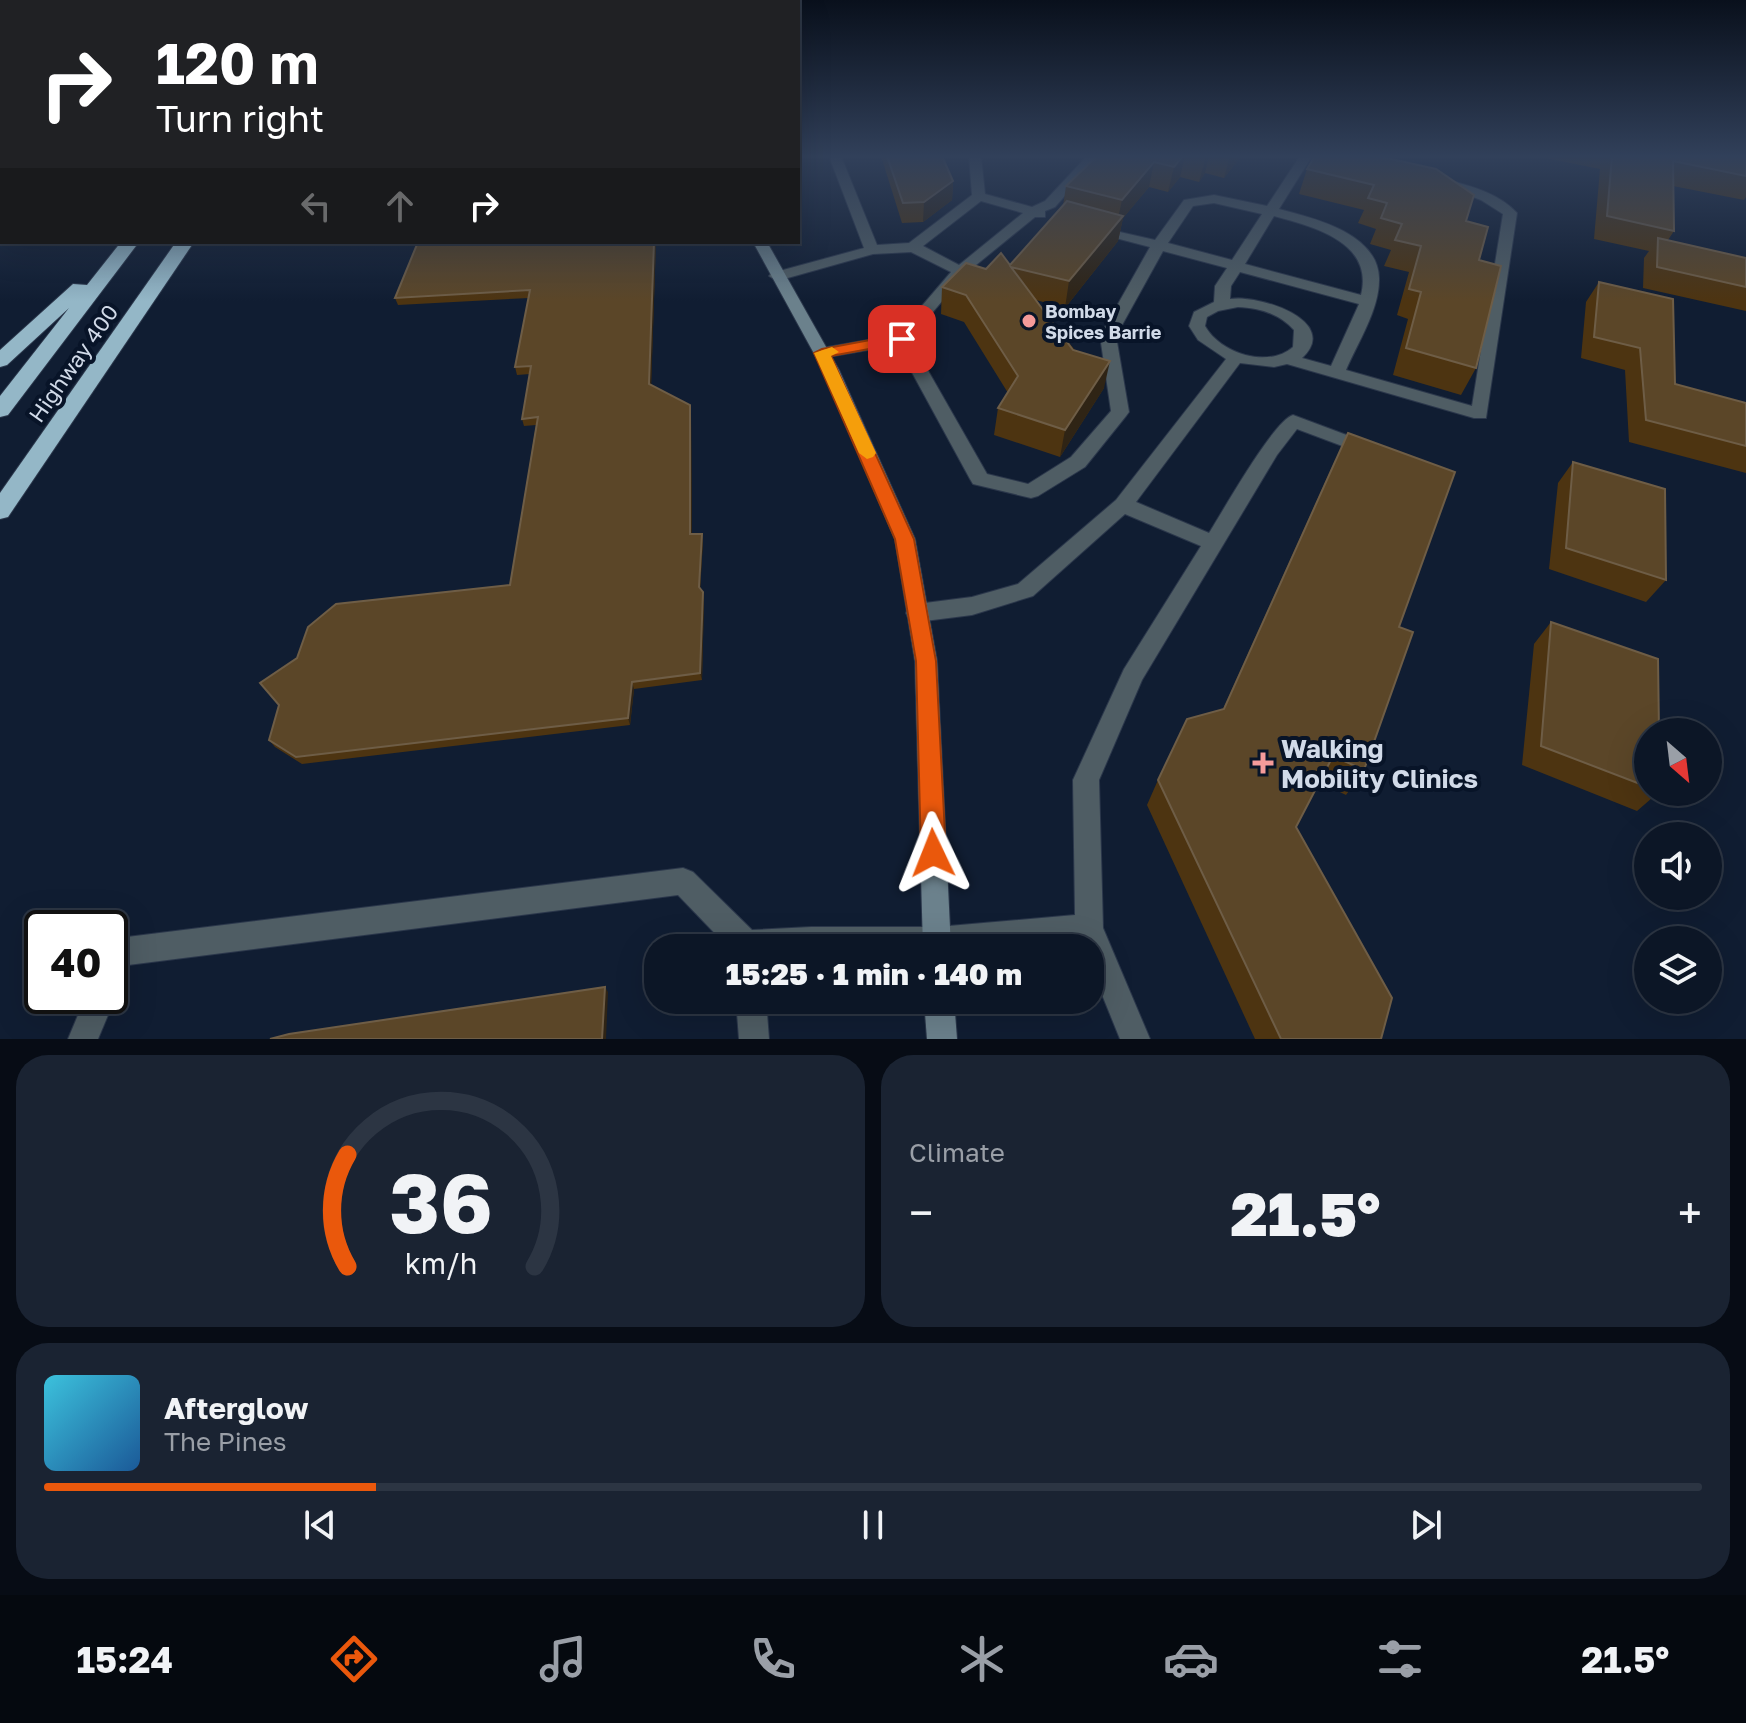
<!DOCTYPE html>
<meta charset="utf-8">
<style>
body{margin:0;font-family:"Golos Text",sans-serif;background:#1a2332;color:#f1f3f6;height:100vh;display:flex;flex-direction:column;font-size:30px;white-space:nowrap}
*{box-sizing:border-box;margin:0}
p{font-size:26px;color:#9a9fa7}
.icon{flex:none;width:44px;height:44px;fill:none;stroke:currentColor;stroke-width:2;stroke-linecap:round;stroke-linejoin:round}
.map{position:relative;height:1039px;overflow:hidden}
.details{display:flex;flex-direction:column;gap:16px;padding:16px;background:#070c15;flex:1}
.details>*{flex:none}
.banner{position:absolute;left:0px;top:0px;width:800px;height:244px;box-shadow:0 8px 32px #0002,0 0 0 2px #2c3543;background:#202124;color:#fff;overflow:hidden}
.needle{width:52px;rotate:152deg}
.fabs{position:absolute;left:1634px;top:718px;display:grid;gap:16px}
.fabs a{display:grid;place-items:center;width:88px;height:88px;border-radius:50%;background:#0c1626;box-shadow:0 8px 32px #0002,0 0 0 2px #2c3543;font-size:40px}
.speed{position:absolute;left:24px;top:910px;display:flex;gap:16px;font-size:40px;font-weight:700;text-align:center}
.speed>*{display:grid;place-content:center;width:104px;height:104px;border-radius:50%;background:#0c1626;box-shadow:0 8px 32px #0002,0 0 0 2px #2c3543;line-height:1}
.speed .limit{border:4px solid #111;border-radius:12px;background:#fff;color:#111}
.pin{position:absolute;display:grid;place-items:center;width:68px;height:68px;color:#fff;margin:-34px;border-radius:16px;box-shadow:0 4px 12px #0006}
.me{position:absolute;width:88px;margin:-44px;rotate:358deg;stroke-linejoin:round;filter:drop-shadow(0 0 6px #0008)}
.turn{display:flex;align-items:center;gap:28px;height:168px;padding:0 24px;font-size:36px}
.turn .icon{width:104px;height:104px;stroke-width:2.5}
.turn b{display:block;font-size:56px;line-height:68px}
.lanes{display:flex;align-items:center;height:76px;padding:0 24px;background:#0003;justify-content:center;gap:40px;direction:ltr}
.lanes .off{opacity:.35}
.big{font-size:60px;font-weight:800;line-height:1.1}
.details .card{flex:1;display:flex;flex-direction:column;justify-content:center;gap:12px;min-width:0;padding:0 28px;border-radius:32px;background:#1a2332}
.details .dial{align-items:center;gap:0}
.dial svg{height:208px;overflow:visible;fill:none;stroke:#2c3543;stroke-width:7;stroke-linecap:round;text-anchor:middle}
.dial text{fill:#f1f3f6;stroke:none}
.song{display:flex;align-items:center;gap:24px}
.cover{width:96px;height:96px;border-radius:12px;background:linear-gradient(135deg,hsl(190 70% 55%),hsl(210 70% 35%))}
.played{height:8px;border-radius:4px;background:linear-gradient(90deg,#ea580c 20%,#2c3543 20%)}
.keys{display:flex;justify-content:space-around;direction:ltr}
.heat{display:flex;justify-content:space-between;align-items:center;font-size:44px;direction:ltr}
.details .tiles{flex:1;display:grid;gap:16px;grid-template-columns:1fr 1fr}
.card:last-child{grid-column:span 2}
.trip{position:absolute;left:644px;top:934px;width:460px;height:80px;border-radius:32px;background:#0c1626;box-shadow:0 8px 32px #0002,0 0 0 2px #2c3543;font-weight:800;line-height:80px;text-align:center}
.dock{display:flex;height:128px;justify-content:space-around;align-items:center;background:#05090f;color:#9a9fa7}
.dock .icon{width:56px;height:56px}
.dock .selected{color:#ea580c}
.dock b{font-size:36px;color:#f1f3f6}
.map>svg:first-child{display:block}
</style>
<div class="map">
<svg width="1746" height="1039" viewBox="0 0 1746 1039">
<rect width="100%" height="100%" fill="#101d32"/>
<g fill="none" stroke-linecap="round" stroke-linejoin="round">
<defs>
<g id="lane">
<path d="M829,156H841L877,245L909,243L972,195L969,156H981L985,194L1032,207L1045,201L1087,156H1100L1055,207L1045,211V217H1035L965,274L910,339L987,474L1028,484L1071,457L1111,411L1100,336L1150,247L1089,231V225L1155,240L1184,200L1214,195L1267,206L1300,156H1312L1279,209C1313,218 1378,233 1379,278C1380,309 1358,342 1346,370L1472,406L1503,214L1481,200L1433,182L1440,178C1467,185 1498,192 1517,213L1486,418H1474L1287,364L1274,367L1240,363L1136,502L1209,533C1223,511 1274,420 1293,415L1376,446L1378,450L1369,456L1297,429L1277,455L1142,680L1099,780L1103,928L1150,1039H1120L1090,965V948H1083L1081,943L1021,948H729L678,895L128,965L120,983L112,987L116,996L98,1039H68L86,996H110V941L119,938L683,868L693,872L752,930L811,927H937L1075,915L1073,780L1124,669L1201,546L1125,514L1033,596L972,615L917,622L909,619L906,613L909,607L917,604L972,597L1018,584L1116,500L1226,359L1198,340L1189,326L1194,312L1214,302L1215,286L1227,268L1163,251L1116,336L1129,412L1126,416L1085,467L1038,496L1031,498L973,484L970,479L897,345L822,358L814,353L822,348L897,335L951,272L911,252L873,254L777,281L769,276L772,273L864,248ZM981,201L1023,213L959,265L923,246ZM1214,203L1262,214L1232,260L1168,243L1193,206ZM1274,216C1314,227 1374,242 1361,295L1245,264ZM1240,272L1359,304L1331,366L1302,358C1342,321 1258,294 1230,299L1231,286ZM1238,307C1259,308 1279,313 1294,330L1293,347C1268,369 1220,353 1205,326L1207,317L1218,311Z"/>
<path d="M736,1000H766L769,1039H739Z"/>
</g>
<g id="secondary">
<path d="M0,195H2L0,204Z"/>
<path d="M753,242H767L839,370L915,539L937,661L951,948H923L915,661L895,539L823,370Z"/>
<path d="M924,1000H954L957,1039H927Z"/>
</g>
<g id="highway">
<path d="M121,242H139L8,415L0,417V396L69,308L7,365L0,367V350L73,284L87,285Z"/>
<path d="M176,242H194L8,517L0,519V493Z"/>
</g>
</defs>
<use href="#lane" stroke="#2b374b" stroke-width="2"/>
<use href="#secondary" stroke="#2b374b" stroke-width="2"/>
<use href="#highway" stroke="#2b374b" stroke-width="2"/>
<use href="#lane" fill="#4f5d64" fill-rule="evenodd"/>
<use href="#secondary" fill="#6b818c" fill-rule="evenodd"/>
<use href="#highway" fill="#94b7c7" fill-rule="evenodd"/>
</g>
<g fill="#4d3411">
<path d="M881,156H942L953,181L952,200L923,222L902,223Z"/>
<path d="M1097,156H1241L1224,178L1205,173L1199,182L1180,177L1168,192L1149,187L1123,218L1118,241L1065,308L1036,300L1104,388L1060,457L994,435L998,408L1008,393L964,322L941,314L942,287L986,269L1010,265L1063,206L1066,186Z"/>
<path d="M1315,156L1466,221L1479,260L1476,368L1461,395L1393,375L1408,319L1397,315L1409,272L1384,266L1391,250L1370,244L1376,229L1358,223L1364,210L1299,194L1307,169Z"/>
<path d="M1536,156H1746V197L1744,200L1673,186L1674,231L1668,240L1746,258V311L1643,288L1644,258L1649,251L1594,239L1600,169Z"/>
<path d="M418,242H656L651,385L690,405L691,413L692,534L703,541L700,589L703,592L704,599L702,680L634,689L630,725L302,764L275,747L269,740L510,585L536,425L524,426L522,419L530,374L517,375L515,367L529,298L398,305L395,298Z"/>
<path d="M1599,282L1675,384L1746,403V473L1629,442L1625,370L1581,358L1586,302Z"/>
<path d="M1335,460L1399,627L1364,770L1346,795L1319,782L1296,827L1381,1039H1255L1147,805L1158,780L1223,709Z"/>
<path d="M1573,462L1666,580L1646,602L1549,569L1558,483Z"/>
<path d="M1551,622L1648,787V792H1659L1637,811L1522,765L1534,644Z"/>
</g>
<g fill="#2f2415">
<path d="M1183,156H1185L1180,177L1168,192L1174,167Z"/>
<path d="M1206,156H1209L1205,173L1199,182Z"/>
<path d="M1230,156H1241L1224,178Z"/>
<path d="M1154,162L1149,187L1123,218L1118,241L1065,308L1069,281L1117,223L1122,200Z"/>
<path d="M953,181L952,200L923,222L924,202Z"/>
<path d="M654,242H656L651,392L649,384Z"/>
<path d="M1110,361L1104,388L1060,457L1065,430Z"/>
<path d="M690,405L691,413L692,542L690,534Z"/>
<path d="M702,534L703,541L700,594L699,587Z"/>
<path d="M703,592L704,599L702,680L700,673Z"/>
<path d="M632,682L634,689L630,725L628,718Z"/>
<path d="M605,987L608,992L606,1039H602Z"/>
</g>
<g fill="#5b4628" stroke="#6e5d46" stroke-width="2">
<path d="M887,156H942L953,181L924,202L903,203Z"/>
<path d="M1097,156H1183L1174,167L1154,162L1122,200L1066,186Z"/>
<path d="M1315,156H1378L1436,169L1474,195L1466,221L1488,227L1479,260L1501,266L1476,368L1406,348L1421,292L1409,289L1421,246L1395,240L1402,224L1381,218L1387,203L1368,198L1374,185L1307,169Z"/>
<path d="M1612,156H1746V176L1673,161L1674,231L1607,216Z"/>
<path d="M1067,201L1123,216L1069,281L1011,267L1073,350L1110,361L1065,430L998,408L1018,376L966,295L942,287L966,263L986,269L1001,253L1010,265Z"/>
<path d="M1658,238L1746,258V287L1657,267Z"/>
<path d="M418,242H654L649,384L690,405V534H702L699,587L703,592L700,673L632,682L628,718L296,757L269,740L279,705L260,683L297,658L308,627L336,604L510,585L538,417L522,419L531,366L515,367L530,290L395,298Z"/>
<path d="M1599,282L1673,299L1675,384L1746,403V446L1646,420L1640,348L1594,337Z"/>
<path d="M1348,433L1455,472L1399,627L1413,632L1364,770L1333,756L1296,827L1392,998L1381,1039H1281L1158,780L1187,719L1224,709Z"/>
<path d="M1573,462L1665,489L1666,580L1566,548Z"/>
<path d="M1551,622L1658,659L1659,732H1648V787L1541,746Z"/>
<path d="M605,987L602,1039H270L289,1034Z"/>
</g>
<linearGradient id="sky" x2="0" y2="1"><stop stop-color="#09101c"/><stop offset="0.52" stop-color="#31405a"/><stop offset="1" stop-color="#31405a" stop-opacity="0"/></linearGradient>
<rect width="1746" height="301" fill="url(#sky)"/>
<path fill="#ea580c" stroke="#983908" stroke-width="2" d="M902,334L907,335V342L831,356L914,539L936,661L946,853L942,861L933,864L925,861L921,853L916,661L895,539L814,353L822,349Z"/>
<path fill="#f59e0b" d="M832,347L839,352L831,356L876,453L873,457L867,459L859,453L814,353Z"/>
<g fill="#f59b9a" stroke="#081428" stroke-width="3">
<circle cx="1029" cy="321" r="8"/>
<path d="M1259 751h8v8h8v8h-8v8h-8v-8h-8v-8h8z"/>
</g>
<g text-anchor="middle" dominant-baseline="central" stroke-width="8" stroke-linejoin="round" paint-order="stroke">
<g font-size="18" font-weight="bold" fill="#d1dae8" stroke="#081428" text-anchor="start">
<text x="1045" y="311">Bombay<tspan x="1045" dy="21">Spices Barrie</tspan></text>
</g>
<g font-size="22" fill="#d1dae8" stroke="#081428">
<text transform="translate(73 363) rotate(-55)">Highway 400</text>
</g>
<g font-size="26" font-weight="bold" fill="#d1dae8" stroke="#081428" text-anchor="start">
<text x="1281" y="748">Walking<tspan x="1281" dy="30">Mobility Clinics</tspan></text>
</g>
</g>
</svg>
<div class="fabs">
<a><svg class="needle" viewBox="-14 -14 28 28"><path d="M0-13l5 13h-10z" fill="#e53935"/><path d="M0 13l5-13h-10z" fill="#9a9fa7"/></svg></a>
<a><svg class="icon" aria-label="sound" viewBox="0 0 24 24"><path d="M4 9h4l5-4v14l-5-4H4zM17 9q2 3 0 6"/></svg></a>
<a><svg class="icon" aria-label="layers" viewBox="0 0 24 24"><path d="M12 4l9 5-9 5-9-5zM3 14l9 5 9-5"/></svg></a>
</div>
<div class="speed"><div class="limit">40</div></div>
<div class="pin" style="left:902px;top:339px;background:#d93025"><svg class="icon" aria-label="arrive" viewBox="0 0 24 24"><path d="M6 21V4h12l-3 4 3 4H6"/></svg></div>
<svg class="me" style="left:933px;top:853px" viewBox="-20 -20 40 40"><path d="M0-17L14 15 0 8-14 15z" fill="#ea580c" stroke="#fff" stroke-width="4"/></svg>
<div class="trip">15:25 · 1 min · 140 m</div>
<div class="banner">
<div class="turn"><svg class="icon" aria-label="right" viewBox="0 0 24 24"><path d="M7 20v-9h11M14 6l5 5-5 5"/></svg><div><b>120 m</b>Turn right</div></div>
<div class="lanes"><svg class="icon off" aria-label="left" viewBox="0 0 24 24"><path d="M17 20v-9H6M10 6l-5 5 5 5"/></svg><svg class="icon off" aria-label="ahead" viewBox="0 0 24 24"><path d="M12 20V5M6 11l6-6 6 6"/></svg><svg class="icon" aria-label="right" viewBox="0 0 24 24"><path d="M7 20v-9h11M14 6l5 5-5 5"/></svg></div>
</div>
</div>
<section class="details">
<div class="tiles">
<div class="card dial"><svg viewBox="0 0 100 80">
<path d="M14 69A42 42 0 1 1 86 69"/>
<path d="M14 69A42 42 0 0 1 14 26" stroke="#ea580c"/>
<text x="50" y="56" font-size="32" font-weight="700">36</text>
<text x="50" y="72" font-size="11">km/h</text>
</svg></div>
<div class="card"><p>Climate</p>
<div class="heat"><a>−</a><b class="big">21.5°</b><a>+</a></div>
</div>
<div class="card">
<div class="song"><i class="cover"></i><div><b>Afterglow</b><p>The Pines</p></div></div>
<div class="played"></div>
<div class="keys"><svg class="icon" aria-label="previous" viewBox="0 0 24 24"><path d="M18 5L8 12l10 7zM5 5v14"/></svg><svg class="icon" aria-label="pause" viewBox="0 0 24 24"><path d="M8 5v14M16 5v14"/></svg><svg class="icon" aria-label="next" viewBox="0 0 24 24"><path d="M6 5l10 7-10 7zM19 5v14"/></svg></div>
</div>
</div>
</section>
<nav class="dock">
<b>15:24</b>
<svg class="icon selected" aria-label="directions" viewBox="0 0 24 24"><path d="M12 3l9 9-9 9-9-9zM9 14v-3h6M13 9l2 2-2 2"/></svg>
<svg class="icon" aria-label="music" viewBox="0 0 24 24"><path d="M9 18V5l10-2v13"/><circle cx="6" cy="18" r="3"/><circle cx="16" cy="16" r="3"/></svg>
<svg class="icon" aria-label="phone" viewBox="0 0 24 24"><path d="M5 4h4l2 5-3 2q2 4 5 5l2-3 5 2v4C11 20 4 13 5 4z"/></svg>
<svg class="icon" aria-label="climate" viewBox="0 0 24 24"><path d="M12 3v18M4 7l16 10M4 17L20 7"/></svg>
<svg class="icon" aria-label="car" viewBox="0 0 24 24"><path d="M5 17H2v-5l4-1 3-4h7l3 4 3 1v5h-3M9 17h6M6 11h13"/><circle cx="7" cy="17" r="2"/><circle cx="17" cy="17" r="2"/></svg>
<svg class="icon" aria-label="filters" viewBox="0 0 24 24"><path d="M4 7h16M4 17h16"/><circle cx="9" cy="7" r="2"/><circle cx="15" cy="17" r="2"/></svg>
<b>21.5°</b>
</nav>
